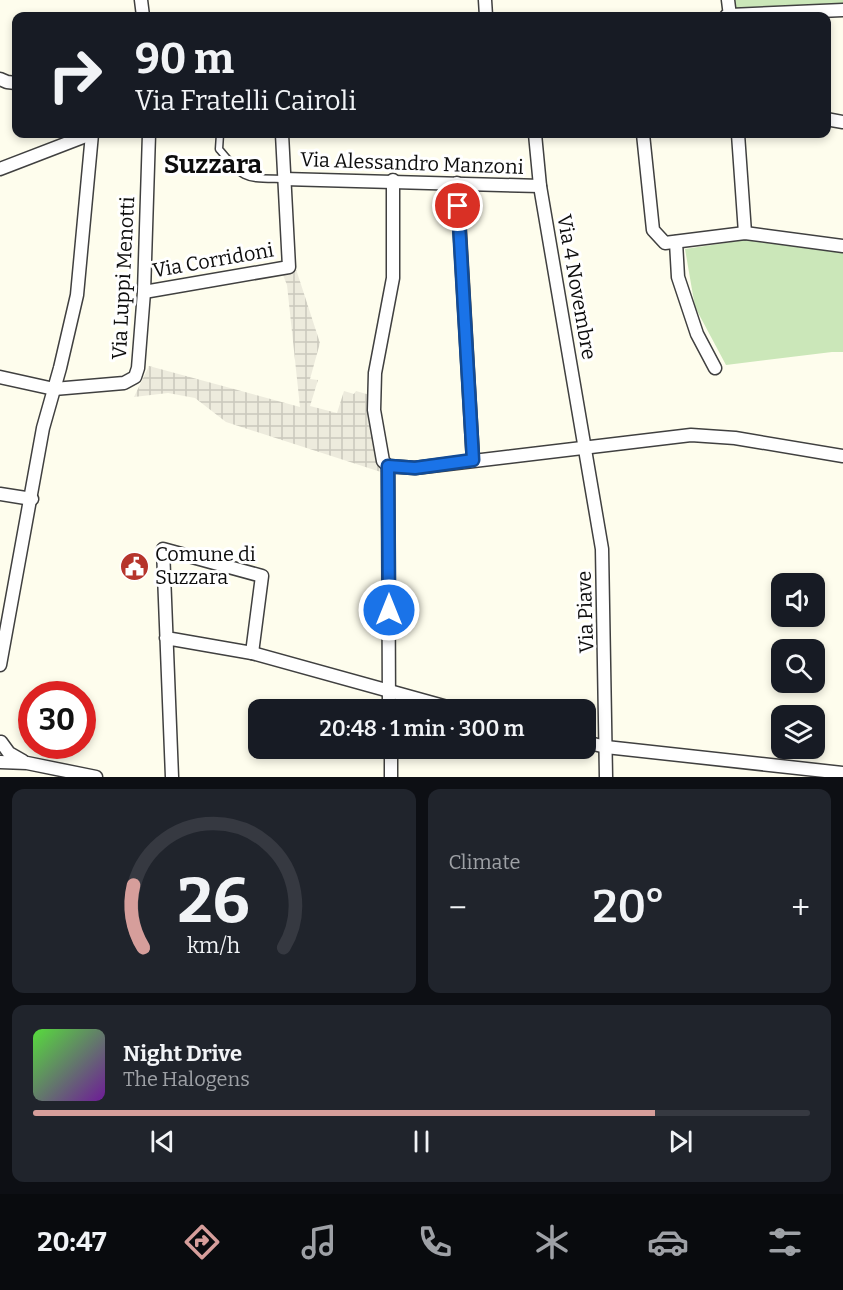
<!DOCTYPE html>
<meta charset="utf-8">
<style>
body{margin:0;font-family:Bitter,serif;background:#20242c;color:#f1f3f6;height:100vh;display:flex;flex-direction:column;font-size:22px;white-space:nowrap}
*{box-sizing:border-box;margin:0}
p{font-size:20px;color:#9ea1a6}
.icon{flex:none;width:33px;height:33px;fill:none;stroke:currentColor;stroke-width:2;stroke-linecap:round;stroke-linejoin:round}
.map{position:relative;height:777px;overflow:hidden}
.sheet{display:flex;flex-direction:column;gap:12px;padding:12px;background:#0d0f14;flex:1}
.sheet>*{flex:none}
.hud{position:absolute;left:12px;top:12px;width:819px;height:126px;border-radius:12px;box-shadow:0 3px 9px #0003;background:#171b24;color:#f1f3f6;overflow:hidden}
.tools{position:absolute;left:771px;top:573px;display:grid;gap:12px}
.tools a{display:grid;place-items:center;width:54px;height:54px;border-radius:12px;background:#171b24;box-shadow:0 3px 9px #0003;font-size:30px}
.speed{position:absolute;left:18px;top:681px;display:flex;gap:12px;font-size:30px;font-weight:700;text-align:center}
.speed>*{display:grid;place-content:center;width:78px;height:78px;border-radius:50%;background:#171b24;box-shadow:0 3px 9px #0003;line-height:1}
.speed .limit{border:9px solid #d22;background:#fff;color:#111}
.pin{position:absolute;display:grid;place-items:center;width:51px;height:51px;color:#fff;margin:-26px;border:3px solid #fff;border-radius:50%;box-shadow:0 2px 6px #0007}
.me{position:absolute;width:66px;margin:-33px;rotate:0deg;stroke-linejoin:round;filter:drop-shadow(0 0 4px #0008)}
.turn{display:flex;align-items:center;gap:21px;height:126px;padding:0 24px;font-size:27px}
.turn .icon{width:78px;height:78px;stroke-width:2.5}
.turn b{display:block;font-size:42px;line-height:51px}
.big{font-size:45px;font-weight:600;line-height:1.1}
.sheet .widget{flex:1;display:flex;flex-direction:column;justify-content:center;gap:9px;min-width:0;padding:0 21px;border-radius:12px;background:#20242c}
.sheet .dial{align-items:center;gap:0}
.dial svg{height:156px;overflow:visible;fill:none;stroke:#363941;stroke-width:7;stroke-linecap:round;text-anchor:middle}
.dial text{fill:#f1f3f6;stroke:none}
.song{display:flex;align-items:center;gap:18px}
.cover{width:72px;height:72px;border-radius:9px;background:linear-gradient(135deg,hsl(110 70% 55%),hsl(280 70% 35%))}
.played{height:6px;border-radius:3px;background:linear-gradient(90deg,#d69e9b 80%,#363941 80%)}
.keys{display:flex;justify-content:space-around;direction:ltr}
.heat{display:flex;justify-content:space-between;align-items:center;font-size:33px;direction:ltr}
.sheet .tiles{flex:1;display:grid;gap:12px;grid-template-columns:1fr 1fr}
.widget:last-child{grid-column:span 2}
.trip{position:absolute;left:248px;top:699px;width:348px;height:60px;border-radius:12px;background:#171b24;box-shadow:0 3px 9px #0003;font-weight:600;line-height:60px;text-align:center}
.tabs{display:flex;height:96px;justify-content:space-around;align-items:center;background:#090b0e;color:#9ea1a6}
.tabs .icon{width:42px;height:42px}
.tabs .current{color:#d69e9b}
.tabs b{font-size:27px;color:#f1f3f6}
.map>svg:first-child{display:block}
</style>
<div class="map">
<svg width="843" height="777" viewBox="0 0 843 777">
<defs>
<pattern id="plaza-grid" width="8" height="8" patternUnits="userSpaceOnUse" patternTransform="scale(1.5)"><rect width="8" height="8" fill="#edebdd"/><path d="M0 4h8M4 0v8" fill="none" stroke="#cac8bc"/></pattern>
</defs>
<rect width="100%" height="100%" fill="#fefded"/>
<g fill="#cbe7b9">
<path d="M734,0H843V4L736,11Z"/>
<path d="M745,240L843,253V352H832L726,365L695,307L685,249Z"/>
</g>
<path fill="url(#plaza-grid)" d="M295,266L320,343L310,379L318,380L310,406L337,413L344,391L354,394L356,391L370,395L384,473L226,422L195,398L168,393L134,397L149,366L300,407L287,285L283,275Z"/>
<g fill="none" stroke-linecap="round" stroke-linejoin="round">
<defs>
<path id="lane" d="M220,134L219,149C246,181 243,178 284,179"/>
<g id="street">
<path d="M141,0L143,16"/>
<path d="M485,0L486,16"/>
<path d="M728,0L730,16"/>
<path d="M726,16L730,15L843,10"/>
<path d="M0,79L7,82L16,83"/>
<path d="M826,119L843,122"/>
<path d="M535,134L540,186L602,549L606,777"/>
<path d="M643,134L653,230L665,243L745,233L843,246"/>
<path d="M738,134L745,233"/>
<path d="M0,169L91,134"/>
<path d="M284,179L540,186"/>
<path d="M393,180V278L375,373L374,410L383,461L388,466L415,468L691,435L735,438L843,456"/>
<path d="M457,183L473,460"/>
<path d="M676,242L678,277L697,334L715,368"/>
<path d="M144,292L289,267L282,134"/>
<path d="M0,377L54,389L124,383L135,377L138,368L144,292L149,134"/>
<path d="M388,466L389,710"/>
<path d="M0,494L32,499"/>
<path d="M166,638L252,653L262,576L163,549L172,777"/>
<path d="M252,653L458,710"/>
<path d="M0,665L43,428L60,368L77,295L92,134"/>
<path d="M1,742L9,753L23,761"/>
<path d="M585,742L606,747L843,773"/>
<path d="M391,748V777"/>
<path d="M0,762L27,763L96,777"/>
</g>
</defs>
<use href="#lane" stroke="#404040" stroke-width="9"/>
<use href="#street" stroke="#404040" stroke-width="15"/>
<use href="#lane" stroke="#fff" stroke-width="6"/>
<use href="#street" stroke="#fff" stroke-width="12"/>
</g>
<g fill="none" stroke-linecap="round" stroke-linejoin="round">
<defs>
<path id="route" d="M389,610L388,466L415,468L473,460L458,206"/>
</defs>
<use href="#route" stroke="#114b97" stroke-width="15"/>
<use href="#route" stroke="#1a73e8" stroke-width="10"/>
</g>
<defs>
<symbol id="civic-disc" viewBox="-11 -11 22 22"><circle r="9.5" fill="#b6352c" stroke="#fff"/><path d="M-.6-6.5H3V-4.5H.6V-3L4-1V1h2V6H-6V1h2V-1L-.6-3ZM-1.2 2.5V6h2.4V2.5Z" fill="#fff"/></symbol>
</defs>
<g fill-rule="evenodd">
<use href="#civic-disc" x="118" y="550" width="33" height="33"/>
</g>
<g text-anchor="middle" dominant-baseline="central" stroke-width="6" stroke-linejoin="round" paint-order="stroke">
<g font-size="20" fill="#0d0d0d" stroke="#fff">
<text transform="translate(412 163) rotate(2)">Via Alessandro Manzoni</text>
<text transform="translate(213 260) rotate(-10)">Via Corridoni</text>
<text transform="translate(123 278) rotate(-87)">Via Luppi Menotti</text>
<text transform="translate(577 287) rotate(80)">Via 4 Novembre</text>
<text transform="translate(585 612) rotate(-92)">Via Piave</text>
</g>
<g font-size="20" fill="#0d0d0d" stroke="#fff" text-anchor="start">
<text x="155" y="554">Comune di<tspan x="155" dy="23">Suzzara</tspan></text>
</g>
<g font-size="26" font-weight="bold" fill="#0d0d0d" stroke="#fff">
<text x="213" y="164">Suzzara</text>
</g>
</g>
</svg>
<div class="tools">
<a><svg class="icon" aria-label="sound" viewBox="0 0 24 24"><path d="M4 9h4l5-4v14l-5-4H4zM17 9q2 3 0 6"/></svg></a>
<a><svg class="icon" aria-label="search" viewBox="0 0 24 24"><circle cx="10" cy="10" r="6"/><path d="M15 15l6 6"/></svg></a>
<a><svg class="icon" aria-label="layers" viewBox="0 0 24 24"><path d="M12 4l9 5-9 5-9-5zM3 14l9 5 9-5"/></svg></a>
</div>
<div class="speed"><div class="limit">30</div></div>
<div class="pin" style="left:458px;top:206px;background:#d93025"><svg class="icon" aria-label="arrive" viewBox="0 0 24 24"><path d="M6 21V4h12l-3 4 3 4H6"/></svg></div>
<svg class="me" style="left:389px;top:610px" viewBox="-20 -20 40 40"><circle r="17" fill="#1a73e8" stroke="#fff" stroke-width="3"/><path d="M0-11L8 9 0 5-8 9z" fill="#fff"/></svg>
<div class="trip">20:48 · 1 min · 300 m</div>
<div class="hud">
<div class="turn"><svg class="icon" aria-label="right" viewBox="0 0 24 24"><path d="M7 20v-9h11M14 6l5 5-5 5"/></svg><div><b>90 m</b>Via Fratelli Cairoli</div></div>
</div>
</div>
<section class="sheet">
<div class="tiles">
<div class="widget dial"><svg viewBox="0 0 100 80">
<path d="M14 69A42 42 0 1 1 86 69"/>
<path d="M14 69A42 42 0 0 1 9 37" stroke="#d69e9b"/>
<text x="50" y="56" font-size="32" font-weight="700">26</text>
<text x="50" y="72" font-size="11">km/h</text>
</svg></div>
<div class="widget"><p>Climate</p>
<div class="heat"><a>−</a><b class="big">20°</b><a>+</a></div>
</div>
<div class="widget">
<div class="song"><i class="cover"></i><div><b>Night Drive</b><p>The Halogens</p></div></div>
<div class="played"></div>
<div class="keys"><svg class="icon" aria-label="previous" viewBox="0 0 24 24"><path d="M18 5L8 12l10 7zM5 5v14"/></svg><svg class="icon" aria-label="pause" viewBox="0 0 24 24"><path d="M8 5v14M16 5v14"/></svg><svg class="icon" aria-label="next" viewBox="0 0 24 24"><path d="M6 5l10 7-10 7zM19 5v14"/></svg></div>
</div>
</div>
</section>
<nav class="tabs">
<b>20:47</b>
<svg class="icon current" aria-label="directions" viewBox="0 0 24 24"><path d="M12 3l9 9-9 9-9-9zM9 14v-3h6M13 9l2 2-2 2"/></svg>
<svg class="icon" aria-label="music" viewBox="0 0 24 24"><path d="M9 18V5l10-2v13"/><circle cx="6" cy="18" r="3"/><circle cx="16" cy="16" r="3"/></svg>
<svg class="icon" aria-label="phone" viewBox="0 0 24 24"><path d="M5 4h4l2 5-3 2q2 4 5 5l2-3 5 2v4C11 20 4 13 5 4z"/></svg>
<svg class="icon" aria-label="climate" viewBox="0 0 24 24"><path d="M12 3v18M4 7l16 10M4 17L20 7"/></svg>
<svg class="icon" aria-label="car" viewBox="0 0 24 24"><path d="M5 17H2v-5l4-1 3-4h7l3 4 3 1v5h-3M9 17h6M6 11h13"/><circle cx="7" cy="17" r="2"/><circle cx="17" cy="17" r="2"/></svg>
<svg class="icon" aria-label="filters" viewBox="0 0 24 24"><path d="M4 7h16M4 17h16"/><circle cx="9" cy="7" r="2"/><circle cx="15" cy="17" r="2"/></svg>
</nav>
